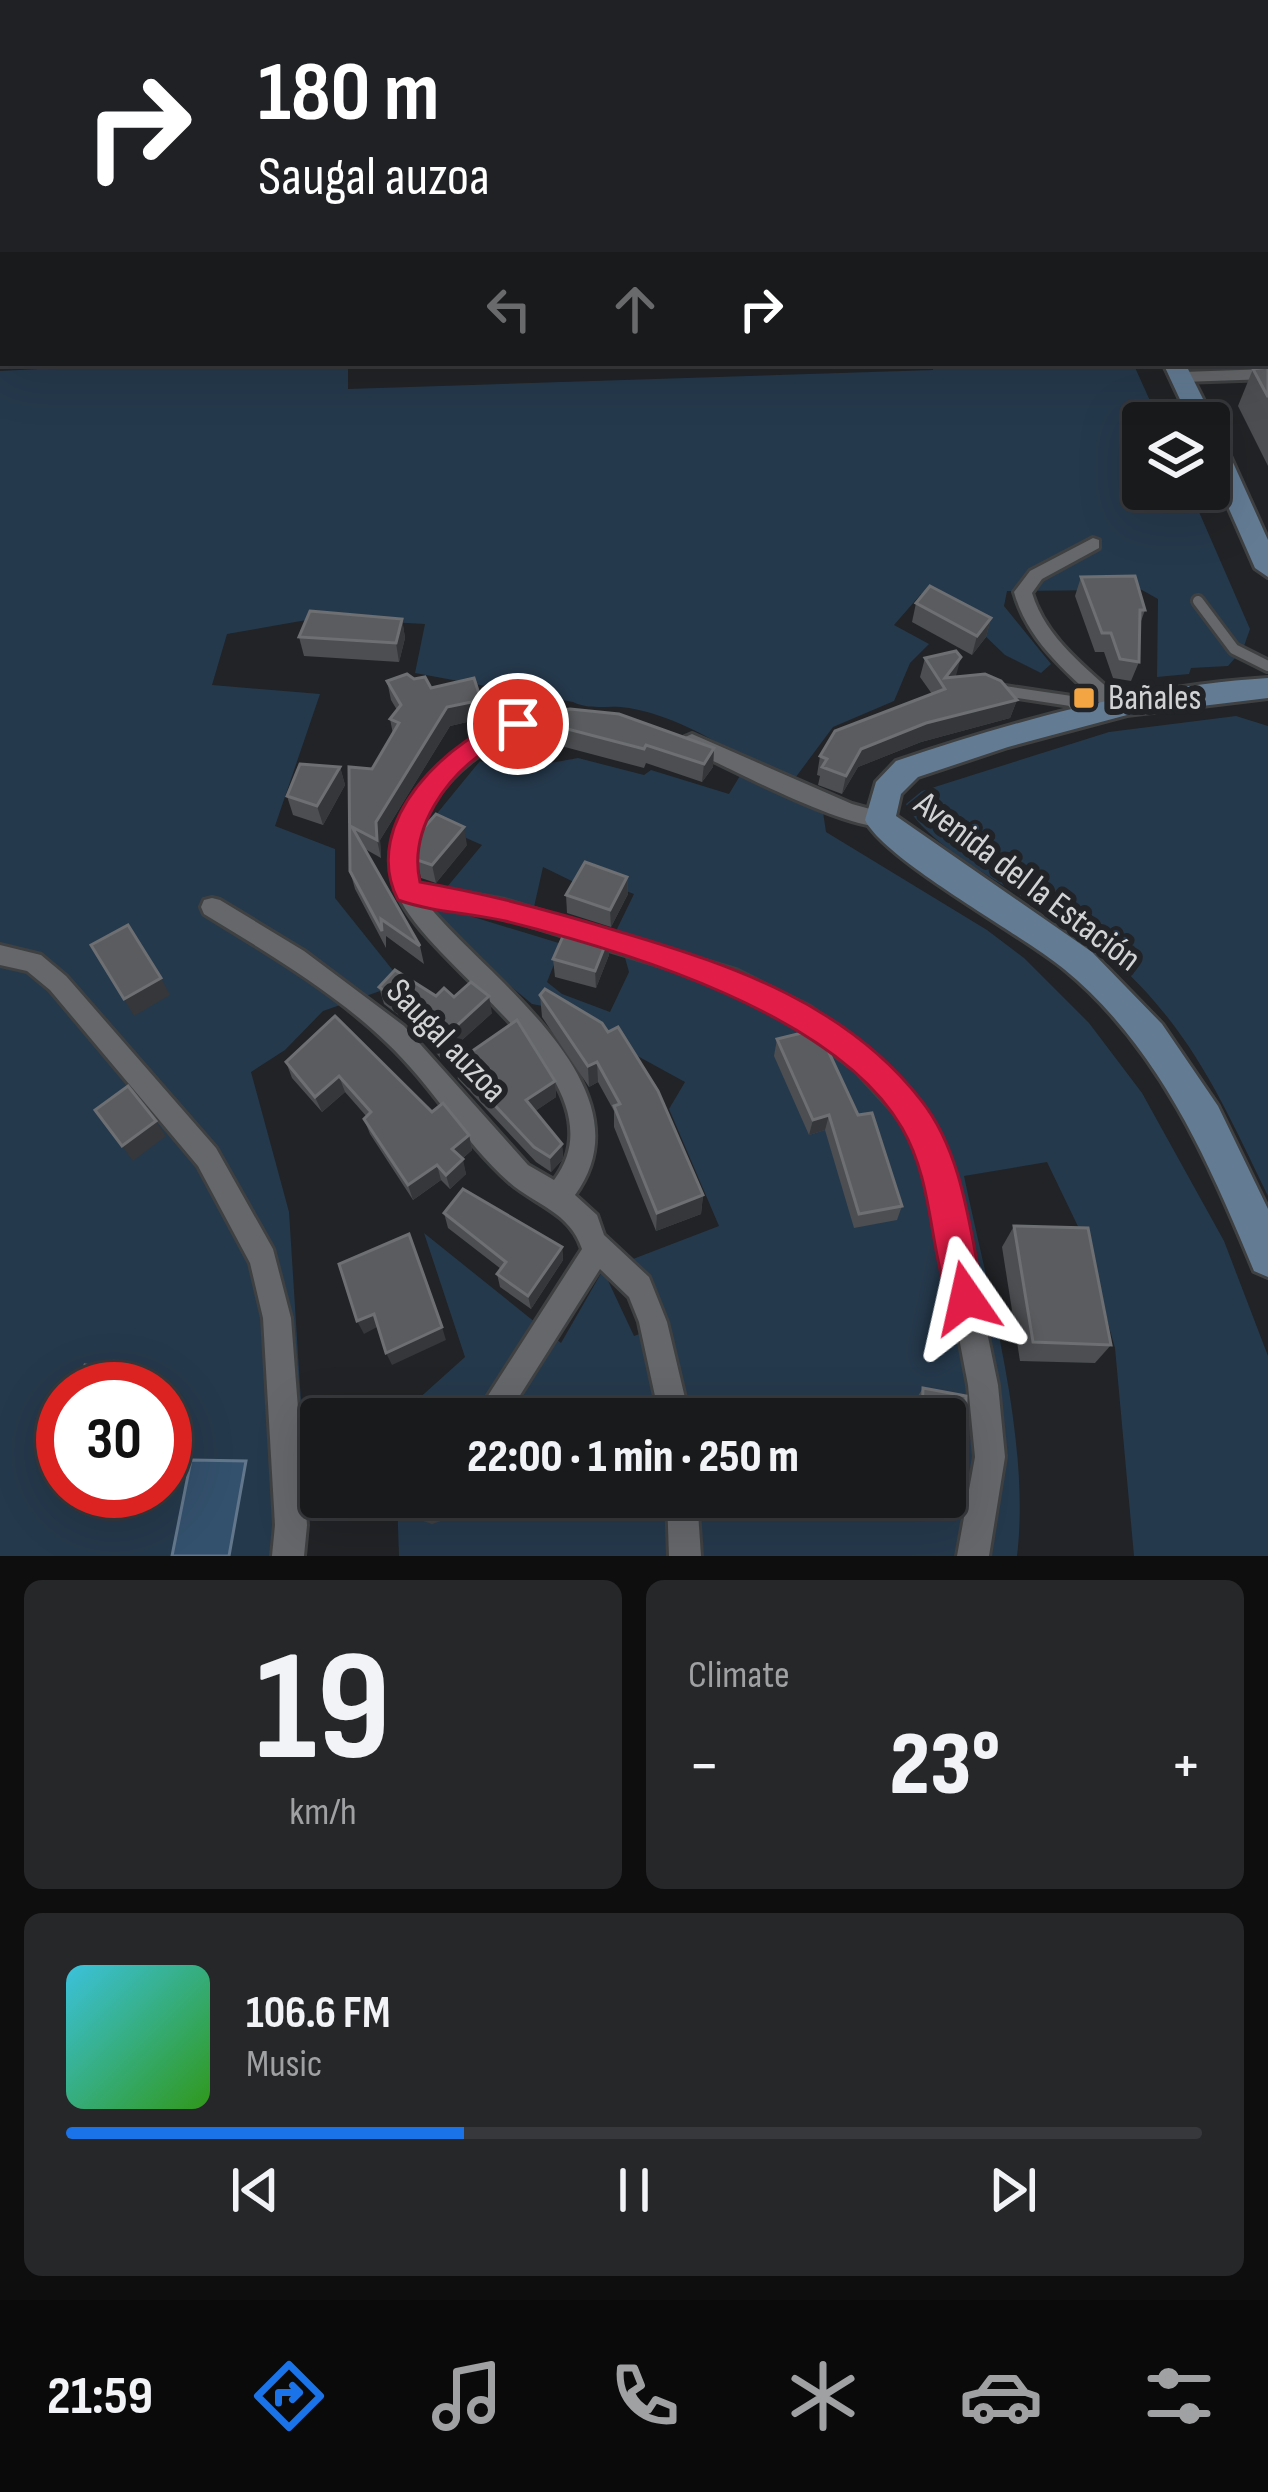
<!DOCTYPE html>
<meta charset="utf-8">
<style>
body{margin:0;font-family:"Sofia Sans Condensed",sans-serif;background:#262729;color:#f1f3f6;height:100vh;display:flex;flex-direction:column;font-size:45px;white-space:nowrap}
*{box-sizing:border-box;margin:0}
p{font-size:39px;color:#9fa1a3}
.icon{flex:none;width:66px;height:66px;fill:none;stroke:currentColor;stroke-width:2;stroke-linecap:round;stroke-linejoin:round}
.map{position:relative;height:1556px;overflow:hidden}
.drawer{display:flex;flex-direction:column;gap:24px;padding:24px;background:#0e0e0f;flex:1}
.drawer>*{flex:none}
.guide{position:absolute;left:0px;top:0px;width:1269px;height:366px;box-shadow:0 12px 48px #0002,0 0 0 3px #37383b;background:#202124;color:#fff;overflow:hidden}
.tools{position:absolute;left:1122px;top:402px;display:grid;gap:24px}
.tools a{display:grid;place-items:center;width:108px;height:108px;border-radius:12px;background:#191a1c;box-shadow:0 12px 48px #0002,0 0 0 3px #37383b;font-size:60px}
.speed{position:absolute;left:36px;top:1362px;display:flex;gap:24px;font-size:60px;font-weight:700;text-align:center}
.speed>*{display:grid;place-content:center;width:156px;height:156px;border-radius:50%;background:#191a1c;box-shadow:0 12px 48px #0002,0 0 0 3px #37383b;line-height:1}
.speed .limit{border:18px solid #d22;background:#fff;color:#111}
.pin{position:absolute;display:grid;place-items:center;width:102px;height:102px;color:#fff;margin:-51px;border:6px solid #fff;border-radius:50%;box-shadow:0 3px 12px #0007}
.me{position:absolute;width:132px;margin:-66px;rotate:349deg;stroke-linejoin:round;filter:drop-shadow(0 0 9px #0008)}
.turn{display:flex;align-items:center;gap:42px;height:252px;padding:0 60px;font-size:54px}
.turn .icon{width:156px;height:156px;stroke-width:2.5}
.turn b{display:block;font-size:84px;line-height:102px}
.lanes{display:flex;align-items:center;height:114px;padding:0 60px;background:#0003;justify-content:center;gap:60px;direction:ltr}
.lanes .off{opacity:.35}
.big{font-size:90px;font-weight:800;line-height:1.1}
.drawer .tile{flex:1;display:flex;flex-direction:column;justify-content:center;gap:18px;min-width:0;padding:0 42px;border-radius:18px;background:#262729}
.drawer .dial{align-items:center;gap:0}
.dial b{font-size:156px;line-height:1}
.song{display:flex;align-items:center;gap:36px}
.cover{width:144px;height:144px;border-radius:18px;background:linear-gradient(135deg,hsl(190 70% 55%),hsl(110 70% 35%))}
.played{height:12px;border-radius:6px;background:linear-gradient(90deg,#1a73e8 35%,#37383b 35%)}
.keys{display:flex;justify-content:space-around;direction:ltr}
.heat{display:flex;justify-content:space-between;align-items:center;font-size:66px;direction:ltr}
.drawer .tiles{flex:1;display:grid;gap:24px;grid-template-columns:1fr 1fr}
.tile:last-child{grid-column:span 2}
.trip{position:absolute;left:300px;top:1398px;width:666px;height:120px;border-radius:12px;background:#191a1c;box-shadow:0 12px 48px #0002,0 0 0 3px #37383b;font-weight:800;line-height:120px;text-align:center}
.dock{display:flex;height:192px;justify-content:space-around;align-items:center;background:#0a0a0b;color:#9fa1a3}
.dock .icon{width:84px;height:84px}
.dock .on{color:#1a73e8}
.dock b{font-size:54px;color:#f1f3f6}
.map>svg:first-child{display:block}
</style>
<div class="map">
<svg width="1268" height="1556" viewBox="0 0 1268 1556">
<rect width="100%" height="100%" fill="#212326"/>
<g fill="#25394c" fill-rule="evenodd">
<path d="M152,363L260,367L348,363V389L933,370L932,363H1133L1160,423H1143V489H1189L1250,629L1243,649L1228,666L1191,668L1189,674L1157,677L1158,599L1133,585L1111,590L1007,591L1004,606L1051,664L1041,673L1005,655L954,606L921,594L894,625L929,644L910,663L894,701L833,727L784,793L823,812L826,832L987,930L1024,958L1089,1023L1142,1093L1224,1241L1268,1356V1556H1134L1115,1348L1086,1243L1047,1162L964,1176C988,1291 1031,1440 1017,1556H399L397,1497H945V1419H396L465,1357L424,1233L561,1343L603,1270L634,1336L667,1324L633,1259L719,1226L669,1109L685,1082L548,1007L532,1004L444,931L430,911L457,912L562,944L547,982L562,994L610,1012L629,972L617,929L634,894L583,875L578,884L543,867L534,907L447,887L482,845L430,822L480,761L512,770L578,758L644,775L651,770L729,794L741,774L742,757C707,736 670,715 629,708C608,704 592,711 573,702L415,673L425,624L318,618L227,634L212,685L320,694L275,826L335,849V898L403,983L323,1011L285,1050L251,1072L289,1212L304,1449L303,1556H0V371ZM63,1389H165V1491H63Z"/>
<path d="M1236,716L1268,726V1196C1220,1097 1190,1026 1105,952C1058,910 930,855 906,804L922,791L1109,732Z"/>
</g>
<path fill="#33506c" stroke="#63778c" stroke-width="3" d="M191,1460L246,1461L229,1556H172Z"/>
<g fill="none" stroke-linecap="round" stroke-linejoin="round">
<defs>
<g id="lane">
<path d="M1198,601L1234,649L1268,666"/>
<path d="M998,690L1071,701L1081,714"/>
</g>
<g id="street">
<path d="M1255,0H1268V7L1266,3Z"/>
<rect x="1266" y="316" width="2" height="8"/>
<path d="M0,354H3L5,363L0,364Z"/>
<path d="M1268,369V379L1183,382L1175,377L1183,372Z"/>
<path d="M1093,538L1099,540V548L1042,579L1032,593C1046,639 1087,668 1121,700L1124,705L1121,710H1107C1070,675 1028,643 1014,592L1030,571Z"/>
<path d="M557,711L567,718L564,723C546,728 527,731 510,738C456,761 401,822 418,884L505,900L736,970L810,1007L873,1054L920,1105L953,1168L998,1385L1005,1457L989,1556H957L975,1457L968,1385L927,1170L902,1121L855,1070L792,1023L722,985L505,918L428,905C486,977 653,1088 575,1195L597,1215L604,1235L649,1277L667,1322L690,1419H660L639,1322L629,1297L600,1269L505,1419H473L582,1249C570,1212 535,1205 509,1182C463,1141 431,1084 386,1042C333,991 266,952 204,914L201,907L204,900L212,898L220,900L304,951L404,1026L528,1165L554,1180C628,1082 430,970 398,895C384,861 397,821 418,791C451,743 501,721 557,711Z"/>
<path d="M692,734L852,804L888,814L891,820L888,826C853,834 723,765 685,747L682,742L685,737Z"/>
<path d="M0,945L41,955L66,976L216,1148L273,1249L291,1318L307,1525L304,1556H272L275,1525L263,1318L250,1263L198,1166L50,990L27,971L0,965Z"/>
<path d="M420,1497H453L443,1517L432,1521L421,1517L417,1506Z"/>
<path d="M667,1497H697L701,1556H669Z"/>
</g>
<g id="secondary">
<rect x="380" y="0" width="16" height="3"/>
<path d="M1163,363H1185L1215,423L1211,428L1209,423H1191Z"/>
<path d="M1209,429L1221,436L1268,540V577L1255,568L1209,463Z"/>
<path d="M1268,678V698L1127,715L1008,747L918,777L901,794L896,816L1092,952L1162,1024L1218,1106L1268,1209V1277L1254,1271C1208,1160 1159,1047 1064,969C1020,933 886,861 865,820L876,782L896,761C1019,720 1138,686 1268,678Z"/>
</g>
</defs>
<use href="#lane" stroke="#3e4042" stroke-width="16"/>
<use href="#street" stroke="#3e4042" stroke-width="6"/>
<use href="#secondary" stroke="#3e4042" stroke-width="6"/>
<use href="#lane" stroke="#65676a" stroke-width="10"/>
<use href="#street" fill="#65676a" fill-rule="evenodd"/>
<use href="#secondary" fill="#637c94" fill-rule="evenodd"/>
</g>
<g fill="#4c4e51">
<rect x="187" y="0" width="184" height="3"/>
<path d="M818,0H975L973,3H823Z"/>
<path d="M3,118V226L0,227V125Z"/>
<path d="M1253,369L1268,397V466L1238,406Z"/>
<path d="M1081,577L1145,610L1140,624L1139,662L1131,681L1113,678L1104,652H1095L1075,596Z"/>
<path d="M916,603L991,618L986,637L972,655L912,622Z"/>
<path d="M402,619L405,638L399,662L304,656L299,637Z"/>
<path d="M925,658L955,677L1017,700L1010,718L921,742L858,767L842,794L818,785L820,776L817,775L820,756L932,694L920,677Z"/>
<path d="M414,679L431,688L481,700L484,718L450,726L380,840L381,858L365,849L420,946L424,964L386,936V948L355,889L350,871L349,767L372,769L393,734L390,719L397,710L391,700L387,681Z"/>
<path d="M531,714L714,748L713,767L702,782L646,763L644,768L561,746L534,750Z"/>
<path d="M340,767L345,785L323,825L293,815L287,796Z"/>
<path d="M467,845L436,883L421,878L417,860Z"/>
<path d="M627,877L628,894L611,927L567,913L566,895Z"/>
<path d="M608,938L609,955L596,988L555,977L553,959Z"/>
<path d="M379,987L454,997L492,1013L441,1059L420,1032L384,1004Z"/>
<path d="M545,989L703,1195L701,1214L656,1231L614,1127V1111L598,1082L589,1087L542,1017L540,995Z"/>
<path d="M335,1016L432,1112L469,1135L472,1150L462,1159L466,1174L450,1189L441,1180L413,1200L370,1134L364,1119L367,1117L345,1092L322,1112L292,1078L286,1062Z"/>
<path d="M777,1039L858,1115L902,1206L897,1220L854,1228L825,1130L809,1135L774,1056Z"/>
<path d="M455,1063L555,1081L556,1097L535,1111L562,1144L563,1159L551,1172L536,1162L458,1079Z"/>
<path d="M444,1213L562,1247L563,1260L531,1309L500,1287L497,1274L501,1269L448,1228Z"/>
<path d="M1014,1226L1111,1345L1095,1363L1020,1361L1002,1247Z"/>
<path d="M923,1388L966,1396L965,1460L957,1471L945,1468V1419H915L916,1399Z"/>
</g>
<g fill="#35373a">
<rect x="837" y="0" width="24" height="3"/>
<rect x="1266" y="248" width="2" height="33"/>
<path d="M991,618L986,637L972,655L977,636Z"/>
<path d="M402,619L405,638L399,662L396,643Z"/>
<path d="M961,657L956,676L945,690V678Z"/>
<path d="M481,700L484,718L450,726L380,840L381,858L377,840L376,822L447,707Z"/>
<path d="M1017,700L1010,718L921,742L858,767L842,794L846,776L861,749L926,723Z"/>
<path d="M560,727L561,746L534,750L532,731Z"/>
<path d="M714,748L713,767L702,782L704,764Z"/>
<path d="M340,767L345,785L323,825L317,806Z"/>
<path d="M464,827L467,845L436,883L432,865Z"/>
<path d="M627,877L628,894L611,927L610,910Z"/>
<path d="M608,938L609,955L596,988L595,971Z"/>
<path d="M161,978L170,995L134,1016L124,999Z"/>
<path d="M489,996L492,1013L441,1059L438,1043Z"/>
<path d="M597,1062L598,1082L589,1087L588,1066Z"/>
<path d="M339,1076L345,1092L322,1112L315,1097Z"/>
<path d="M555,1081L556,1097L528,1116L526,1100Z"/>
<path d="M829,1115L825,1130L809,1135L813,1120Z"/>
<path d="M156,1121L166,1136L133,1161L122,1146Z"/>
<path d="M469,1135L472,1150L456,1164L452,1149Z"/>
<path d="M562,1144L563,1159L551,1172L550,1157Z"/>
<path d="M463,1159L466,1174L450,1189L446,1175Z"/>
<path d="M437,1165L441,1180L413,1200L408,1185Z"/>
<path d="M703,1195L701,1214L656,1231L657,1213Z"/>
<path d="M562,1247L563,1260L531,1309L528,1296Z"/>
<path d="M374,1314L379,1326L364,1334L357,1321Z"/>
<path d="M442,1327L446,1340L392,1365L386,1353Z"/>
<path d="M123,1371L135,1383L132,1389H116Z"/>
</g>
<g fill="#5a5c5f" stroke="#6d6f72" stroke-width="3">
<path d="M877,0H942L944,3H879Z"/>
<path d="M3,118V195L0,196V125Z"/>
<rect x="1266" y="184" width="2" height="64"/>
<path d="M1268,367V397L1253,369Z"/>
<path d="M1135,576L1145,610H1140L1139,662L1120,659L1111,633H1102L1081,577Z"/>
<path d="M930,586L991,618L977,636L916,603Z"/>
<path d="M310,611L402,619L396,643L299,637Z"/>
<path d="M956,651L961,657L945,678L985,674L1001,681L1017,700L926,723L861,749L846,776L822,767L827,759L820,756L835,731L945,689L925,658Z"/>
<path d="M407,674L414,679L425,677L431,688L474,678L481,700L447,707L376,822L377,840L352,827L420,946L381,919L382,931L350,871L349,767L372,769L399,723L390,719L401,705L387,681Z"/>
<path d="M570,709L619,714L714,748L704,764L646,745L644,749L560,727L532,731L531,714Z"/>
<path d="M300,764L340,767L317,806L287,796Z"/>
<path d="M436,814L464,827L432,865L417,860L415,838Z"/>
<path d="M585,862L627,877L610,910L566,895Z"/>
<path d="M128,925L161,978L124,999L91,945Z"/>
<path d="M568,925L608,938L595,971L553,959Z"/>
<path d="M395,970L436,996L444,988L454,997L471,982L489,996L438,1043L416,1015L379,987Z"/>
<path d="M545,989L602,1023L608,1032L618,1027L658,1091L703,1195L657,1213L614,1106L620,1104L597,1062L588,1066L540,995Z"/>
<path d="M335,1016L432,1112L443,1103L469,1135L452,1149L463,1159L446,1175L437,1165L408,1185L364,1119L371,1112L339,1076L315,1097L286,1062Z"/>
<path d="M517,1020L555,1081L526,1100L562,1144L550,1157L534,1147L455,1063Z"/>
<path d="M818,1029L858,1115L872,1113L902,1206L859,1214L829,1115L813,1120L777,1039Z"/>
<path d="M128,1086L156,1121L122,1146L95,1110Z"/>
<path d="M463,1189L562,1247L528,1296L497,1274L506,1262L444,1213Z"/>
<path d="M1014,1226L1088,1228L1111,1345L1033,1342Z"/>
<path d="M409,1234L442,1327L386,1353L374,1314L357,1321L339,1264Z"/>
<path d="M85,1365L123,1371L116,1389H76Z"/>
<path d="M923,1388L966,1396L965,1460L945,1457V1419H922Z"/>
</g>
<path fill="#e11d48" stroke="#92132f" stroke-width="3" d="M518,715L531,724C522,738 505,738 491,747C447,775 408,829 420,882C490,894 556,912 624,933C735,966 847,1005 921,1100C964,1154 970,1233 984,1298L979,1311L966,1317L953,1311C928,1252 935,1185 902,1128C836,1014 626,951 505,921C470,913 432,912 398,900C358,822 450,736 518,715Z"/>
<rect fill="#f3a443" stroke="#212326" stroke-width="4.5" x="1072" y="686" width="24" height="24" rx="6"/>
<g text-anchor="middle" dominant-baseline="central" stroke-width="12" stroke-linejoin="round" paint-order="stroke">
<g font-size="36" fill="#d2d3d5" stroke="#212326" text-anchor="start">
<text x="1108" y="698">Bañales</text>
</g>
<g font-size="36" fill="#d2d3d5" stroke="#212326">
<text transform="translate(1027 882) rotate(37)">Avenida del la Estación</text>
<text transform="translate(446 1041) rotate(46)">Saugal auzoa</text>
</g>
</g>
</svg>
<div class="tools">
<a><svg class="icon" aria-label="layers" viewBox="0 0 24 24"><path d="M12 4l9 5-9 5-9-5zM3 14l9 5 9-5"/></svg></a>
</div>
<div class="speed"><div class="limit">30</div></div>
<div class="pin" style="left:518px;top:724px;background:#d93025"><svg class="icon" aria-label="arrive" viewBox="0 0 24 24"><path d="M6 21V4h12l-3 4 3 4H6"/></svg></div>
<svg class="me" style="left:966px;top:1298px" viewBox="-20 -20 40 40"><path d="M0-17L14 15 0 8-14 15z" fill="#e11d48" stroke="#fff" stroke-width="4"/></svg>
<div class="trip">22:00 · 1 min · 250 m</div>
<div class="guide">
<div class="turn"><svg class="icon" aria-label="right" viewBox="0 0 24 24"><path d="M7 20v-9h11M14 6l5 5-5 5"/></svg><div><b>180 m</b>Saugal auzoa</div></div>
<div class="lanes"><svg class="icon off" aria-label="left" viewBox="0 0 24 24"><path d="M17 20v-9H6M10 6l-5 5 5 5"/></svg><svg class="icon off" aria-label="ahead" viewBox="0 0 24 24"><path d="M12 20V5M6 11l6-6 6 6"/></svg><svg class="icon" aria-label="right" viewBox="0 0 24 24"><path d="M7 20v-9h11M14 6l5 5-5 5"/></svg></div>
</div>
</div>
<section class="drawer">
<div class="tiles">
<div class="tile dial"><b>19</b><p>km/h</p></div>
<div class="tile"><p>Climate</p>
<div class="heat"><a>−</a><b class="big">23°</b><a>+</a></div>
</div>
<div class="tile">
<div class="song"><i class="cover"></i><div><b>106.6 FM</b><p>Music</p></div></div>
<div class="played"></div>
<div class="keys"><svg class="icon" aria-label="previous" viewBox="0 0 24 24"><path d="M18 5L8 12l10 7zM5 5v14"/></svg><svg class="icon" aria-label="pause" viewBox="0 0 24 24"><path d="M8 5v14M16 5v14"/></svg><svg class="icon" aria-label="next" viewBox="0 0 24 24"><path d="M6 5l10 7-10 7zM19 5v14"/></svg></div>
</div>
</div>
</section>
<nav class="dock">
<b>21:59</b>
<svg class="icon on" aria-label="directions" viewBox="0 0 24 24"><path d="M12 3l9 9-9 9-9-9zM9 14v-3h6M13 9l2 2-2 2"/></svg>
<svg class="icon" aria-label="music" viewBox="0 0 24 24"><path d="M9 18V5l10-2v13"/><circle cx="6" cy="18" r="3"/><circle cx="16" cy="16" r="3"/></svg>
<svg class="icon" aria-label="phone" viewBox="0 0 24 24"><path d="M5 4h4l2 5-3 2q2 4 5 5l2-3 5 2v4C11 20 4 13 5 4z"/></svg>
<svg class="icon" aria-label="climate" viewBox="0 0 24 24"><path d="M12 3v18M4 7l16 10M4 17L20 7"/></svg>
<svg class="icon" aria-label="car" viewBox="0 0 24 24"><path d="M5 17H2v-5l4-1 3-4h7l3 4 3 1v5h-3M9 17h6M6 11h13"/><circle cx="7" cy="17" r="2"/><circle cx="17" cy="17" r="2"/></svg>
<svg class="icon" aria-label="filters" viewBox="0 0 24 24"><path d="M4 7h16M4 17h16"/><circle cx="9" cy="7" r="2"/><circle cx="15" cy="17" r="2"/></svg>
</nav>
